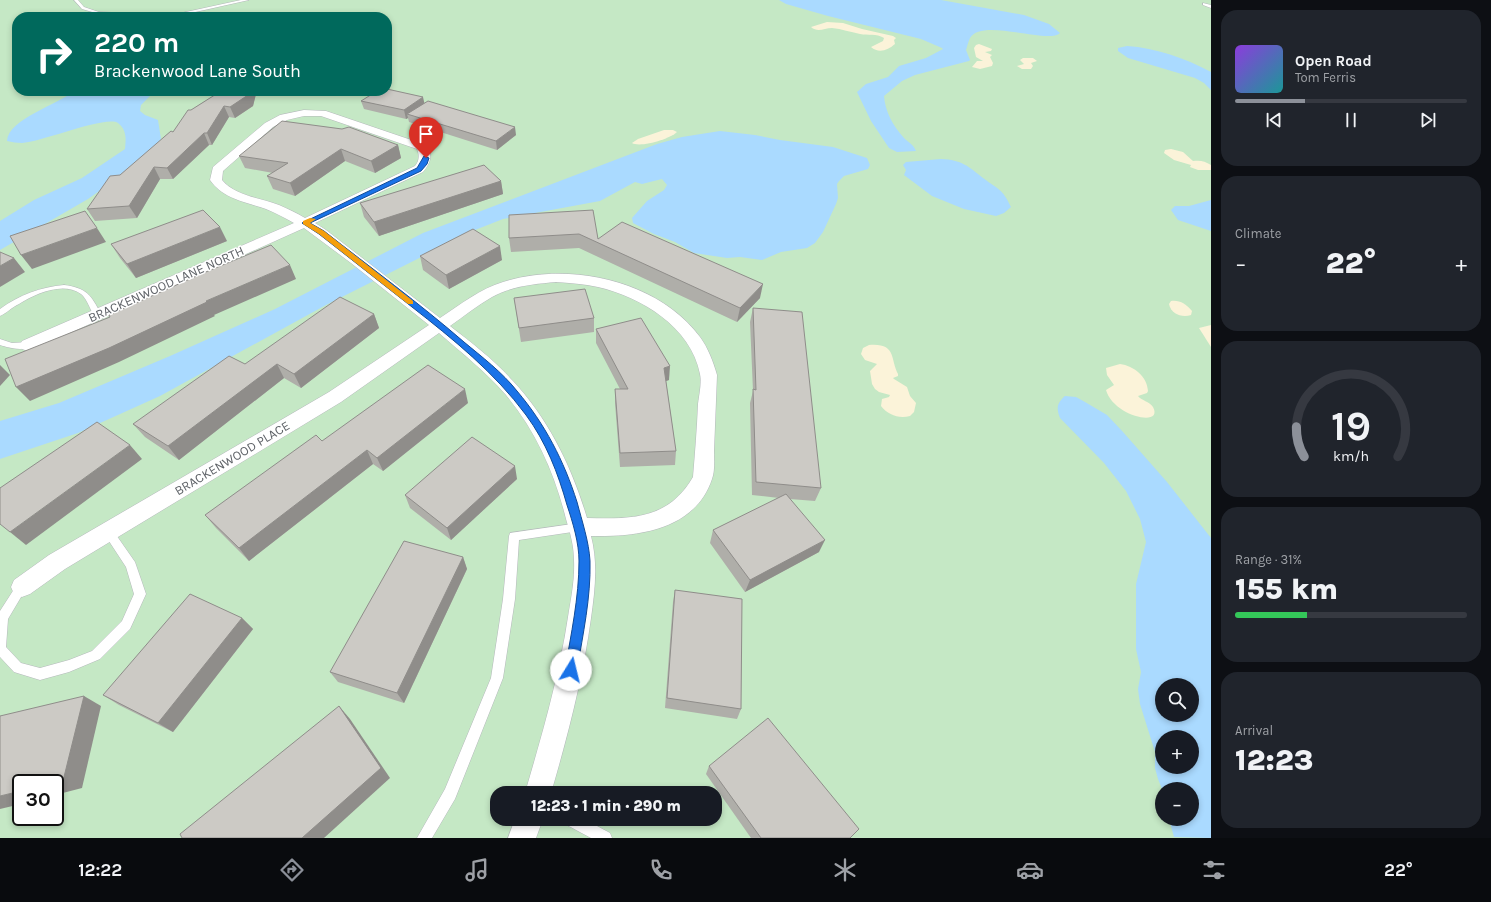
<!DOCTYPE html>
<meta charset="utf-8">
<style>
body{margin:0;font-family:Karla,sans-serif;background:#20242c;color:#f1f3f6;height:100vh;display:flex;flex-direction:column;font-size:15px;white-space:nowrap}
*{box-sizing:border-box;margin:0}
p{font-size:13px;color:#9ea1a6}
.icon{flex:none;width:22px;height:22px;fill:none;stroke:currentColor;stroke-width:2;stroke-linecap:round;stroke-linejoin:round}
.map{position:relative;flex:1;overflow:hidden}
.sheet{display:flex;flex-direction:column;gap:10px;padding:10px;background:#0d0f14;width:280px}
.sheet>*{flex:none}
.top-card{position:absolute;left:12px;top:12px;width:380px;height:84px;border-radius:16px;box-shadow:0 2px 6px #0003;background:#00695c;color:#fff;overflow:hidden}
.buttons{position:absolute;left:1155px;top:678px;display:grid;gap:8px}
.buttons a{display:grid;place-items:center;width:44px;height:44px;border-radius:50%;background:#171b24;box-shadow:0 2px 6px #0003;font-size:20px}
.speed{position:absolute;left:12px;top:774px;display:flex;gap:8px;font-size:20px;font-weight:700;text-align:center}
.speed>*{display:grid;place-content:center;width:52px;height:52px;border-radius:50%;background:#171b24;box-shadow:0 2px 6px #0003;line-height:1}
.speed .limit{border:2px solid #111;border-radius:6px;background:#fff;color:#111}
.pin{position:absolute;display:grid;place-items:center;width:34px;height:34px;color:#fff;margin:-41px -17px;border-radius:50% 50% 50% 0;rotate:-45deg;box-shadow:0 0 4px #0007}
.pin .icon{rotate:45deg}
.me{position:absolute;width:44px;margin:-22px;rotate:9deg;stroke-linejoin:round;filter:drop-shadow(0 0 3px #0008)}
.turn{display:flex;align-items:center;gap:14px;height:84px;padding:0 16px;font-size:18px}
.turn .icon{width:52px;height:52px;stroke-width:2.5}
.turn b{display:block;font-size:28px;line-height:34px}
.big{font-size:30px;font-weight:800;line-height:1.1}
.sheet .card{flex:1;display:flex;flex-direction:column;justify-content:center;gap:6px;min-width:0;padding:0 14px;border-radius:16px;background:#20242c}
.sheet .dial{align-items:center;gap:0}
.dial svg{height:104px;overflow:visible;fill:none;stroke:#363941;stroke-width:7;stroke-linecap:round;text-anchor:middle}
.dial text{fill:#f1f3f6;stroke:none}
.song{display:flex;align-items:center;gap:12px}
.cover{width:48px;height:48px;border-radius:6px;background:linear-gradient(135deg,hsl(270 70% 55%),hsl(180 70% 35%))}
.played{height:4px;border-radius:2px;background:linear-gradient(90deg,#8c9099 30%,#363941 30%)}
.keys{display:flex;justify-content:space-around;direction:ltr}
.heat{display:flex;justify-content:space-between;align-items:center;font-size:22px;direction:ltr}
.charge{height:6px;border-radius:3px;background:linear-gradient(90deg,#34c759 31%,#363941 0)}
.trip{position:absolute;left:490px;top:786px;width:232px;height:40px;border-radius:16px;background:#171b24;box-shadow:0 2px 6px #0003;font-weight:800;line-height:40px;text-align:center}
.dock{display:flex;height:64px;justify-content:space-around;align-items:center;background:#090b0e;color:#9ea1a6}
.dock .icon{width:28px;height:28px}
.dock .on{color:#8c9099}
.dock b{font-size:18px;color:#f1f3f6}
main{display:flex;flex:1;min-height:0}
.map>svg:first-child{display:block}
</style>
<main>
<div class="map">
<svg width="1211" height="838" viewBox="0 0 1211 838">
<rect width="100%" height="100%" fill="#f1efe8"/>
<path fill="#c5e8c5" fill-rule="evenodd" d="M0,0H1211V838H0ZM17,17H387V91H17ZM1162,685H1192V715H1162ZM1162,737H1192V767H1162ZM21,783H55V817H21ZM1162,789H1192V819H1162ZM497,793H715V819H497Z"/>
<g fill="#fbf3d9">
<path d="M827,22L843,23L862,29L893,36L896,38L894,40L895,44C888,50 879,54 871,47L883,41L884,38C876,33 868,36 860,34C850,32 842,29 832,28C824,28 818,33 811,27Z"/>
<path d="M979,44L992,49L991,51L985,52L992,55L990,57L993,63L992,66L980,69L972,67L977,61H983L976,57L974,48L976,45Z"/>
<path d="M1023,58H1033L1037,61L1031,63L1033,66L1031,69H1022L1017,66L1024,64L1020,60Z"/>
<path d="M664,130H673L677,132C670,139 640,148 632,143L638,139Z"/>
<path d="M1171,149L1183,152L1193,161C1200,160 1205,161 1211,165V170H1198L1190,167L1191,165L1174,160L1164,153L1165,150Z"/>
<path d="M1171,301C1180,300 1186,304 1192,311L1191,315C1182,318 1171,314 1169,304Z"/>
<path d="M1211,325V347L1199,328Z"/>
<path d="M869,345C897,343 890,359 898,374V376L893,378L894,379L907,387L910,396L916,403L914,412L910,416C899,419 888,415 881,406L882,399L889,397L890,395L879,392L875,389L872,384L870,371L877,364L865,360L861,354L863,348Z"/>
<path d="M1120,364C1134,366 1147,376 1148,391L1147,393L1138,396C1142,401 1149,401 1153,407C1164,428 1113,416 1106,390L1114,385L1107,375L1106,368Z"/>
</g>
<g fill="#aadaff" fill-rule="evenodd">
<path d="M779,0H941L1024,15L1049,24L1060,33C1048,45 982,17 970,38C968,42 967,47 966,50L970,60L969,61L915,75L902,81L884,96C885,111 893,126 904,138C908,142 914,145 916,151L897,152L889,148L871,121L857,92L866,84L888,77L899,66L926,58L943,49L942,48L921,39L828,16L786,4Z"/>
<path d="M1127,46C1156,48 1185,58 1211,72V90L1204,83L1195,78L1128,58L1118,51V48Z"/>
<path d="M74,91H155L141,105L140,111L145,115L158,120L161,139L147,157L88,199L0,250V221L34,200L82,178L125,149C126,139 127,130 118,123C106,115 42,142 22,143C17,143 12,142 7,141C8,119 59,104 74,91Z"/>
<path d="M720,131L755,135L780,140L833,147L867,158L870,165L868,169L844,176L839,181L837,184L838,198L836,204L823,232L815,243L807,248L781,252L762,260L740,257L727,258L694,253L675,242L654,234L633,223L632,218L647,201L664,190L667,185L662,179L642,184L635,182L600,201L503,219L475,230L326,305L160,396L78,433L0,459V421L59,403L170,356L275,309L423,233L657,144L682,137Z"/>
<path d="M941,159C962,160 968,166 983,178C999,190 1002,188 1011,207L1004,213L996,216L964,209L932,196L904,175L906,170L903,165L906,162Z"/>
<path d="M1211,200V231L1178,220L1171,210L1175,206H1189Z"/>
<path d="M1065,396L1076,397L1085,402L1107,415L1123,432L1167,482L1211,538V838L1174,837L1169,819H1192V789H1162L1158,779L1155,768V752L1140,704L1138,689L1141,672L1136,649V584L1146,542L1140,519L1126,491L1104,463L1060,418C1056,408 1057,403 1065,396ZM1162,685H1192V715H1162ZM1162,737H1192V767H1162Z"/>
</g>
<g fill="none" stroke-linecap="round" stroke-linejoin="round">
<defs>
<g id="lane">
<path d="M74,0H78L84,7L99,12L172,15L241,0H249L173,17L99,14L82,9Z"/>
<path d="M1203,3L1211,5V8L1203,5Z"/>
<path d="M64,285C87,288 91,295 101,314L100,316H94C90,309 87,299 81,294C63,281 35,294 19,304C12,307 7,313 0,316V309C19,295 41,287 64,285Z"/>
<path d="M0,339L12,343L28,342L32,345C25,352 9,348 0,345Z"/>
<path d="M579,523L583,524L584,527L583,530L579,531L519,540L515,599L503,678L455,799L432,838H417L445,789L491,678L503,599L509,536L510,533Z"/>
<path d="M108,528L112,529L135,562L146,594L130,629L100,659L69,672L40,680L14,672L0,657V611L18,583L22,582L26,583L27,587L8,619L6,647L21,663L40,668L69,660L92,651L122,621L134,594L126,567L103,532L104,529Z"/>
<path d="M563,819H584L610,833L612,838H591L565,824Z"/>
</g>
<g id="street">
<path d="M304,110L326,111L426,145C433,155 431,162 423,172L315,223L326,230L440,318C461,304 480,289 503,282C568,261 658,280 700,337C708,348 713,361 717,375C716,400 715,426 714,451C714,460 715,471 712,479C695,530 638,537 591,536C598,563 595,590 591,618C583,677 568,735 551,793H525C542,735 559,677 568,617C571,599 575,579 574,560C574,546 570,532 566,519C555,474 536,431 506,395C486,372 462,353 439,333L341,402L65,569L30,594L22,597L14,594L11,587L14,580L49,555L329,392L429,325L351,263L304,228L34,349L28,351L22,349L20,345L22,341L294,223C285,218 276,213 266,209C246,202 223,199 210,180L213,167L265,123L280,115ZM304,116H321L417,149C420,156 419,161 415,166L305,218C297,213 288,209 279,205C261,198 235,196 222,180L223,171L273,127L287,120ZM556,282C570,283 584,284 598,287C641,297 691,327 700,374C702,383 699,395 698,404C697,428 695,453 693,477C668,520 631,519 587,518C572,468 549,419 512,380C494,360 472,343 450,326C464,316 478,305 492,297C512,286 534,284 556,282Z"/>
<path d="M515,819H543L536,838H508Z"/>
</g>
</defs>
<use href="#lane" stroke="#b5b8bc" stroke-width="1"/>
<use href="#street" stroke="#b5b8bc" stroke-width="1"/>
<use href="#lane" fill="#fff" fill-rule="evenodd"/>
<use href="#street" fill="#fff" fill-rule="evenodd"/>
</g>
<g fill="#afaea9">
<path d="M221,91H255L256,94L253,106L235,118L229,117L212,145H209L173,179H160L137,218L95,221L87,209L120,175L173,132L191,110Z"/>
<path d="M308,91H319L318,93Z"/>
<path d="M361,101L425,103L516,135L497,150L409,122L408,118L406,119L364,109Z"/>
<path d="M398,145L401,158L375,173L345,161L295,196L273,189L267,176L273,173L245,168L239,156Z"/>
<path d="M501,181L503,194L379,236L364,217L360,203Z"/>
<path d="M509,215L598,239L760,298L737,322L579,248L511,252L509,238Z"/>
<path d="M227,241L136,278L120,258L111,244Z"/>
<path d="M420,256L502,260L449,289L423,270Z"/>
<path d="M514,298L594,318V332L521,342Z"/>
<path d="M753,308L821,488L815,501L790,499L819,552L745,592L710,543L713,530L779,498L752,495L750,403L753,391L750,322Z"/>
<path d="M374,314L379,328L301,388L284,378L179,460L145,437L133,424L245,364Z"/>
<path d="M596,329L669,380L666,381L676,451L675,465L620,467L615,403V389H620L596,343Z"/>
<path d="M468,403L383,471L373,464L249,561L216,528L205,515L322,441Z"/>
<path d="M517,479L451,540L410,508L405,495Z"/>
<path d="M463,557L467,569L404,703L338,682L330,672Z"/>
<path d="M675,590L741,709L737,719L665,708L673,602Z"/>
<path d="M242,618L253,629L173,732L119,705L103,695Z"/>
<path d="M709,766L850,838H751L706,774Z"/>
</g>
<g fill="#8f8d8a">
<path d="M250,91H255L256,94L253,106L235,118L230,107Z"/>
<path d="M423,97L425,106L407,114L408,118L406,119L404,110Z"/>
<path d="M224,106L229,117L212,145L207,133Z"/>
<path d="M515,127L516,135L497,150L496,141Z"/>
<path d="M204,133L209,145L173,179L167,168Z"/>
<path d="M398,145L401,158L375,173L371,161Z"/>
<path d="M341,149L345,161L295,196L290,183Z"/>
<path d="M154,167L160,179L137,218L129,206Z"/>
<path d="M501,181L503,194L379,236L374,222Z"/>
<path d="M220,227L227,241L136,278L127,264Z"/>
<path d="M97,228L106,242L32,269L21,255Z"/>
<path d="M500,246L502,260L449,289L446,275Z"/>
<path d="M14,258L25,272L0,287V266Z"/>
<path d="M290,265L296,279L214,315L215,316L119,362L30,401L16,387L206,301Z"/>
<path d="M763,284L760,298L737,322L740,308Z"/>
<path d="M374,314L379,328L301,388L294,374Z"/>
<path d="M277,364L284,378L179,460L168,446Z"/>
<path d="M0,365L10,375L0,386Z"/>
<path d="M670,366L669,380L663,382L664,368Z"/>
<path d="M465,389L468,403L383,471L377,458Z"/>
<path d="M130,445L142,459L26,545L10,532Z"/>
<path d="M367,450L373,464L249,561L239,548Z"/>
<path d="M515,466L517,479L451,540L447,528Z"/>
<path d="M825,540L819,552L745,592L750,580Z"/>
<path d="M463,557L467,569L404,703L397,693Z"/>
<path d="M242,618L253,629L173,732L158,723Z"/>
<path d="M84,696L101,706L82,788L55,795V783Z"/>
<path d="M339,706L350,719L390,778L324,838H302Z"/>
<path d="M21,791V804L0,809V796Z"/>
</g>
<g fill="#cccac5" stroke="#8f8d8a">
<path d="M387,89L423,97L404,110L361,101L377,91H387Z"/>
<path d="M221,91H250L248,95L230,107L224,106L207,133H204L167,168L154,167L129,206L87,209L110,176L120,175L171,131L173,132L188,110H191Z"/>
<path d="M428,101L515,127L496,141L407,114Z"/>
<path d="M282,121L342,129L349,127L398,145L371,161L341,149L290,183L267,176L288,163L239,156Z"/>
<path d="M484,165L501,181L374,222L360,203Z"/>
<path d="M203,210L220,227L127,264L111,244Z"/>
<path d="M593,210L598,239L622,222L763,284L740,308L579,234L509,238V215Z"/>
<path d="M85,211L97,228L21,255L10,236Z"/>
<path d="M473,229L500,246L446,275L420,256Z"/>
<path d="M271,245L290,265L206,301L207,302L109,348L16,387L5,359L110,317L109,315L201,274Z"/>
<path d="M0,252L14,258L0,266Z"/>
<path d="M585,289L594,318L519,328L514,298Z"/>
<path d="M340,297L374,314L294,374L277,364L168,446L133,424L229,356L245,364Z"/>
<path d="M753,308L802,312L821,488L756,482L753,389L756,390Z"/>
<path d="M641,318L670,366L664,368L676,451L620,453L615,389H628L596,329Z"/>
<path d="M428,365L465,389L377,458L367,450L239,548L205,515L316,435L322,441Z"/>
<path d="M97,422L130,445L10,532L0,524V488Z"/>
<path d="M472,437L515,466L447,528L405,495Z"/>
<path d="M786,494L825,540L750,580L713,530Z"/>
<path d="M404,541L463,557L397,693L330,672Z"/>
<path d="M675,590L742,599L741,709L667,698Z"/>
<path d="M190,594L242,618L158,723L103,695Z"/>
<path d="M84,696L63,781L54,783H21V791L0,796V716Z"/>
<path d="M339,706L381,768L302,838H182L180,834Z"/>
<path d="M768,718L859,829L850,838H761L709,766Z"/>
</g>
<path fill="#1a73e8" stroke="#114b97" d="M424,156L429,158L427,164L421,171L310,223L324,231C371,268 419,303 464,342C482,357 502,372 517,391C545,424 564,461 577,502C582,521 589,542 590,561C591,597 583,634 577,670L576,674L571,676L567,674L565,670C571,634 579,598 579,561C579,543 573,523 567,505C558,473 546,442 526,415C495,373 453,339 412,307C381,283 350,258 319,234L302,223L417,168Z"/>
<path fill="#f59e0b" d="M310,218L316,219L310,223L324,231L413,301V304H408L319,234L303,224V221Z"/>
<g text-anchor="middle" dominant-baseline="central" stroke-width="3" stroke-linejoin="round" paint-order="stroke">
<g font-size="13" fill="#5f6368" stroke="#fff">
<text transform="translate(166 284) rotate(-24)">BRACKENWOOD LANE NORTH</text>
<text transform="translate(232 458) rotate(-31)">BRACKENWOOD PLACE</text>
</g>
</g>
</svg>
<div class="buttons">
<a><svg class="icon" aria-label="search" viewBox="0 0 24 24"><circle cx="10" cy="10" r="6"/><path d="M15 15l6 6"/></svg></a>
<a>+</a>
<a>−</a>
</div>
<div class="speed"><div class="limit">30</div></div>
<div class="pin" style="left:426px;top:158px;background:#d93025"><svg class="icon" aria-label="arrive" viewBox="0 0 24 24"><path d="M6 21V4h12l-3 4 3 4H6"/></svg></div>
<svg class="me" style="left:571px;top:670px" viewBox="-20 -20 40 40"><circle r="19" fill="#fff"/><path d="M0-13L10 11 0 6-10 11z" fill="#1a73e8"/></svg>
<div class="trip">12:23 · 1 min · 290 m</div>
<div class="top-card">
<div class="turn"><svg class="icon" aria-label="right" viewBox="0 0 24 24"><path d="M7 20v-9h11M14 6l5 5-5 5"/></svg><div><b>220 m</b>Brackenwood Lane South</div></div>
</div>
</div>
<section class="sheet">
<div class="card">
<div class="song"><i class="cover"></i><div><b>Open Road</b><p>Tom Ferris</p></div></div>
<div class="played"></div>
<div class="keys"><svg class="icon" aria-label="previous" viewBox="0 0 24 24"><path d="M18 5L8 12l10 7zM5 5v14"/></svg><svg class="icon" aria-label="pause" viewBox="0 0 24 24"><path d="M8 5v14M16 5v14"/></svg><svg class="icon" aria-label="next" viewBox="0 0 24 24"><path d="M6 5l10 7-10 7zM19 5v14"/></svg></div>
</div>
<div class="card"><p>Climate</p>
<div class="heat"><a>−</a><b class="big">22°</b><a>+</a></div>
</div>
<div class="card dial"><svg viewBox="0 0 100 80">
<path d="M14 69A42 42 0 1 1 86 69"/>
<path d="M14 69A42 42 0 0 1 8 46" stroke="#8c9099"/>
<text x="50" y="56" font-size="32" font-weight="700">19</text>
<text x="50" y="72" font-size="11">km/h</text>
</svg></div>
<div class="card"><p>Range · 31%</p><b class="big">155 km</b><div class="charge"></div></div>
<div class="card"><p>Arrival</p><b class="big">12:23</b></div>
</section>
</main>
<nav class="dock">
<b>12:22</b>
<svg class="icon on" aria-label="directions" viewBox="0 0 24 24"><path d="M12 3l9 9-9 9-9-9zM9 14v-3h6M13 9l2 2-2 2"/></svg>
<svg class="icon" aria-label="music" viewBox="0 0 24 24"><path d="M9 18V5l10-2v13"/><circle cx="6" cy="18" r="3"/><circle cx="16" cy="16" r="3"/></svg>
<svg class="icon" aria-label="phone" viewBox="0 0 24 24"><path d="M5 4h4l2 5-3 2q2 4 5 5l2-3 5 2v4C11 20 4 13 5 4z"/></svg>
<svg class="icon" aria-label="climate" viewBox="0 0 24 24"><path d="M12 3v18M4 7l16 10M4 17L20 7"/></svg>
<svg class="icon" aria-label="car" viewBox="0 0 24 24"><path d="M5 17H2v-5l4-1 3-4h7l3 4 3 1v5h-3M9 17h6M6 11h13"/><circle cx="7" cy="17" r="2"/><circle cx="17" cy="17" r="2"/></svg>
<svg class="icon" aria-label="filters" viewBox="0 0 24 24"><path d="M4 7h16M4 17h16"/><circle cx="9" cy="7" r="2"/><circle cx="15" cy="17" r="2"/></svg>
<b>22°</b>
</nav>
